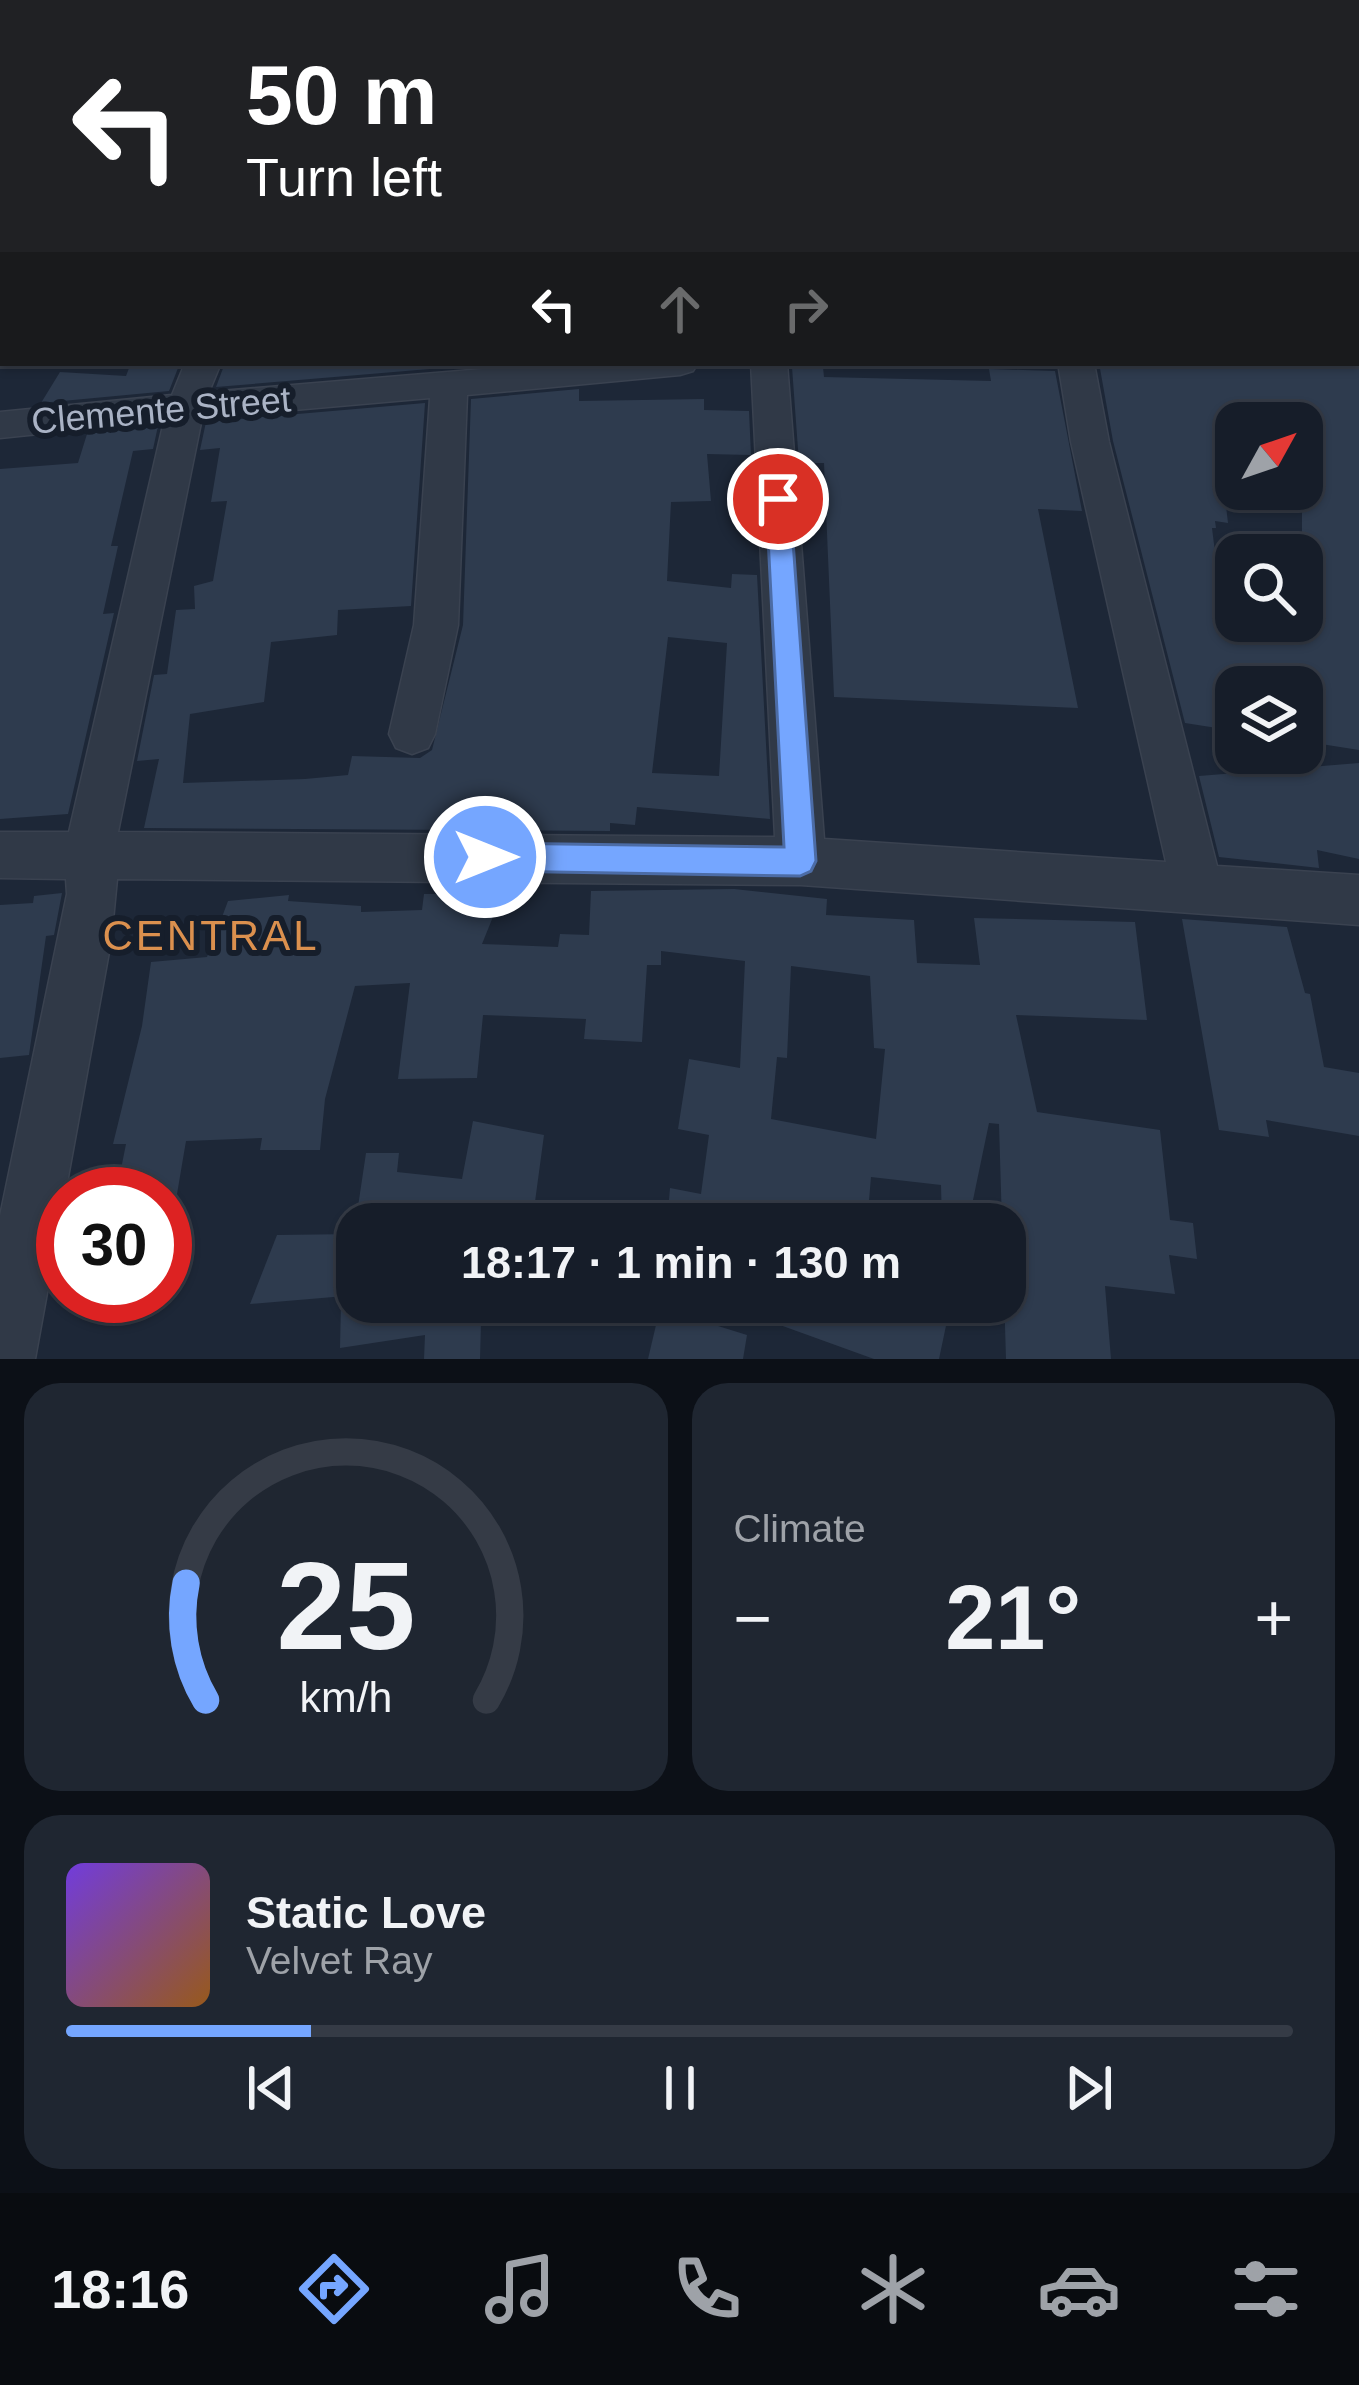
<!DOCTYPE html>
<meta charset="utf-8">
<style>
body{margin:0;font-family:Arial,sans-serif;background:#1f2631;color:#f1f3f6;height:100vh;display:flex;flex-direction:column;font-size:45px;white-space:nowrap}
*{box-sizing:border-box;margin:0}
p{font-size:39px;color:#9ea2a8}
.icon{flex:none;width:66px;height:66px;fill:none;stroke:currentColor;stroke-width:2;stroke-linecap:round;stroke-linejoin:round}
.map{position:relative;height:1359px;overflow:hidden}
.sheet{display:flex;flex-direction:column;gap:24px;padding:24px;background:#0c1017;flex:1}
.sheet>*{flex:none}
.top-card{position:absolute;left:0px;top:0px;width:1359px;height:366px;box-shadow:0 3px 9px #0004,0 0 0 3px #353b46;background:#202124;color:#fff;overflow:hidden}
.needle{width:78px;rotate:50deg}
.fabs{position:absolute;left:1215px;top:402px;display:grid;gap:24px}
.fabs a{display:grid;place-items:center;width:108px;height:108px;border-radius:24px;background:#161d29;box-shadow:0 3px 9px #0004,0 0 0 3px #353b46;font-size:60px}
.speed{position:absolute;left:36px;top:1167px;display:flex;gap:24px;font-size:60px;font-weight:700;text-align:center}
.speed>*{display:grid;place-content:center;width:156px;height:156px;border-radius:50%;background:#161d29;box-shadow:0 3px 9px #0004,0 0 0 3px #353b46;line-height:1}
.speed .limit{border:18px solid #d22;background:#fff;color:#111}
.pin{position:absolute;display:grid;place-items:center;width:102px;height:102px;color:#fff;margin:-51px;border:6px solid #fff;border-radius:50%;box-shadow:0 3px 12px #0007}
.me{position:absolute;width:132px;margin:-66px;rotate:90deg;stroke-linejoin:round;filter:drop-shadow(0 0 9px #0008)}
.turn{display:flex;align-items:center;gap:42px;height:252px;padding:0 48px;font-size:54px}
.turn .icon{width:156px;height:156px;stroke-width:2.5}
.turn b{display:block;font-size:84px;line-height:102px}
.lanes{display:flex;align-items:center;height:114px;padding:0 48px;background:#0003;justify-content:center;gap:60px;direction:ltr}
.lanes .off{opacity:.35}
.big{font-size:90px;font-weight:600;line-height:1.1}
.sheet .card{flex:1;display:flex;flex-direction:column;justify-content:center;gap:18px;min-width:0;padding:0 42px;border-radius:36px;background:#1f2631}
.sheet .dial{align-items:center;gap:0}
.dial svg{height:312px;overflow:visible;fill:none;stroke:#353b46;stroke-width:7;stroke-linecap:round;text-anchor:middle}
.dial text{fill:#f1f3f6;stroke:none}
.song{display:flex;align-items:center;gap:36px}
.cover{width:144px;height:144px;border-radius:18px;background:linear-gradient(135deg,hsl(260 70% 55%),hsl(30 70% 35%))}
.played{height:12px;border-radius:6px;background:linear-gradient(90deg,#75a6ff 20%,#353b46 20%)}
.keys{display:flex;justify-content:space-around;direction:ltr}
.heat{display:flex;justify-content:space-between;align-items:center;font-size:66px;direction:ltr}
.sheet .tiles{flex:1;display:grid;gap:24px;grid-template-columns:1fr 1fr}
.card:last-child{grid-column:span 2}
.trip{position:absolute;left:336px;top:1203px;width:690px;height:120px;border-radius:36px;background:#161d29;box-shadow:0 3px 9px #0004,0 0 0 3px #353b46;font-weight:600;line-height:120px;text-align:center}
.menu{display:flex;height:192px;justify-content:space-around;align-items:center;background:#090c10;color:#9ea2a8}
.menu .icon{width:84px;height:84px}
.menu .current{color:#75a6ff}
.menu b{font-size:54px;color:#f1f3f6}
.map>svg:first-child{display:block}
</style>
<div class="map">
<svg width="1359" height="1359" viewBox="0 0 1359 1359">
<rect width="100%" height="100%" fill="#1d2737"/>
<g fill="#2e3b4e" fill-rule="evenodd">
<path d="M131,363H180L169,391L41,403L60,372L126,376Z"/>
<path d="M225,363H501L216,387Z"/>
<path d="M1099,363L1359,367V750L1302,741V687H1236V731L1185,723L1113,441ZM1236,420L1302,423V635L1223,617L1212,528H1216L1215,521L1228,523L1225,497L1236,499Z"/>
<path d="M792,367H823L824,377L991,381L989,369L1055,371L1082,511L1038,509L1078,708L834,697L824,463H799Z"/>
<path d="M579,389V401L704,399V410L749,411L751,455L707,454L711,501L671,502L667,581L731,588L732,574L757,575L770,819L637,807L635,825L610,823V831L144,828L159,759L137,761L154,675L167,674L176,610L195,609L194,586L213,581L227,501L211,502L220,448L200,450L206,422L425,403L411,606L338,610L337,635L271,642L264,702L190,714L183,783L305,779L348,775L352,756L420,758L432,750L463,625L471,399ZM668,637L727,643L719,776L652,773Z"/>
<path d="M158,426L153,449L133,451L111,546H118L103,614L114,613L68,814L0,819V469L78,463L87,434Z"/>
<path d="M1359,763V859L1317,850L1319,868L1219,857L1199,776Z"/>
<path d="M457,886L505,887L482,944L558,947L560,934L589,935L591,891L734,889L827,899L826,915L914,920L917,963L980,965L974,918L1135,922L1147,1020L1016,1015L1037,1112L1160,1130L1170,1220L1193,1223L1197,1259L1169,1255L1175,1294L1105,1286L1111,1359H1006L999,1124L989,1123L968,1224H942L941,1185L871,1177L867,1224H667L670,1188L701,1194L709,1135L678,1129L689,1059L740,1068L745,961L661,951V965H647L642,1042L584,1039L586,1019L483,1015L477,1078L398,1079L410,983L355,986L325,1099L320,1150H260L262,1138L186,1141L177,1194H116L126,1144H113L142,1026L151,962L207,957L228,901L289,895L288,901L361,906V912L422,910L424,894H456ZM791,966L870,976L874,1048L885,1049L876,1139L771,1119L777,1057L787,1058Z"/>
<path d="M62,893L54,935L46,936L29,1055L0,1058V905L33,903L34,896Z"/>
<path d="M1182,919L1287,927L1305,993L1310,994L1324,1067L1359,1073V1136L1266,1120L1269,1137L1219,1130Z"/>
<path d="M473,1121L544,1135L532,1224L356,1220L366,1153H399L397,1172L462,1179Z"/>
<path d="M357,1234V1295L250,1304L277,1235Z"/>
<path d="M341,1302H448L449,1325L481,1322L480,1359H424L425,1335L340,1348Z"/>
<path d="M734,1302H840L884,1313L886,1302H951L939,1359H874L733,1308Z"/>
<path d="M660,1308L747,1335L743,1359H648Z"/>
</g>
<g fill="none" stroke-linecap="round" stroke-linejoin="round">
<defs>
<g id="minor">
<path d="M537,0H580L583,3H539Z"/>
<path d="M3,143V163L0,164V144Z"/>
<rect x="0" y="286" width="3" height="22"/>
<rect x="1356" y="319" width="3" height="22"/>
<path d="M185,363H221L209,392L555,363H698L693,371L680,375L467,395L458,625L435,734L428,748L412,754L396,748L389,734L414,625L430,398L202,418L118,832L775,837L751,363H787L824,839L1166,862L1071,442L1058,363H1094L1109,442L1217,866L1359,875V925L801,885L117,879L111,941L35,1359H0V1216L67,894L66,879L0,878V832H69L164,421L0,438V412L172,395Z"/>
</g>
</defs>
<use href="#minor" stroke="#3a4250" stroke-width="3"/>
<use href="#minor" fill="#303947" fill-rule="evenodd"/>
</g>
<path fill="#75a6ff" stroke="#4c6ca6" stroke-width="3" d="M778,490L790,499L816,861L811,871L800,876L485,871L475,867L470,857L475,847L485,843L784,847L766,499Z"/>
<g text-anchor="middle" dominant-baseline="central" stroke-width="12" stroke-linejoin="round" paint-order="stroke">
<g font-size="36" fill="#aab3c5" stroke="#161e2b">
<text transform="translate(161 410) rotate(-5)">Clemente Street</text>
</g>
<g font-size="42" letter-spacing="3" fill="#db904e" stroke="#161e2b">
<text x="211" y="935">CENTRAL</text>
</g>
</g>
</svg>
<div class="fabs">
<a><svg class="needle" viewBox="-14 -14 28 28"><path d="M0-13l5 13h-10z" fill="#e53935"/><path d="M0 13l5-13h-10z" fill="#9ea2a8"/></svg></a>
<a><svg class="icon" aria-label="search" viewBox="0 0 24 24"><circle cx="10" cy="10" r="6"/><path d="M15 15l6 6"/></svg></a>
<a><svg class="icon" aria-label="layers" viewBox="0 0 24 24"><path d="M12 4l9 5-9 5-9-5zM3 14l9 5 9-5"/></svg></a>
</div>
<div class="speed"><div class="limit">30</div></div>
<div class="pin" style="left:778px;top:499px;background:#d93025"><svg class="icon" aria-label="arrive" viewBox="0 0 24 24"><path d="M6 21V4h12l-3 4 3 4H6"/></svg></div>
<svg class="me" style="left:485px;top:857px" viewBox="-20 -20 40 40"><circle r="17" fill="#75a6ff" stroke="#fff" stroke-width="3"/><path d="M0-11L8 9 0 5-8 9z" fill="#fff"/></svg>
<div class="trip">18:17 · 1 min · 130 m</div>
<div class="top-card">
<div class="turn"><svg class="icon" aria-label="left" viewBox="0 0 24 24"><path d="M17 20v-9H6M10 6l-5 5 5 5"/></svg><div><b>50 m</b>Turn left</div></div>
<div class="lanes"><svg class="icon" aria-label="left" viewBox="0 0 24 24"><path d="M17 20v-9H6M10 6l-5 5 5 5"/></svg><svg class="icon off" aria-label="ahead" viewBox="0 0 24 24"><path d="M12 20V5M6 11l6-6 6 6"/></svg><svg class="icon off" aria-label="right" viewBox="0 0 24 24"><path d="M7 20v-9h11M14 6l5 5-5 5"/></svg></div>
</div>
</div>
<section class="sheet">
<div class="tiles">
<div class="card dial"><svg viewBox="0 0 100 80">
<path d="M14 69A42 42 0 1 1 86 69"/>
<path d="M14 69A42 42 0 0 1 9 39" stroke="#75a6ff"/>
<text x="50" y="56" font-size="32" font-weight="700">25</text>
<text x="50" y="72" font-size="11">km/h</text>
</svg></div>
<div class="card"><p>Climate</p>
<div class="heat"><a>−</a><b class="big">21°</b><a>+</a></div>
</div>
<div class="card">
<div class="song"><i class="cover"></i><div><b>Static Love</b><p>Velvet Ray</p></div></div>
<div class="played"></div>
<div class="keys"><svg class="icon" aria-label="previous" viewBox="0 0 24 24"><path d="M18 5L8 12l10 7zM5 5v14"/></svg><svg class="icon" aria-label="pause" viewBox="0 0 24 24"><path d="M8 5v14M16 5v14"/></svg><svg class="icon" aria-label="next" viewBox="0 0 24 24"><path d="M6 5l10 7-10 7zM19 5v14"/></svg></div>
</div>
</div>
</section>
<nav class="menu">
<b>18:16</b>
<svg class="icon current" aria-label="directions" viewBox="0 0 24 24"><path d="M12 3l9 9-9 9-9-9zM9 14v-3h6M13 9l2 2-2 2"/></svg>
<svg class="icon" aria-label="music" viewBox="0 0 24 24"><path d="M9 18V5l10-2v13"/><circle cx="6" cy="18" r="3"/><circle cx="16" cy="16" r="3"/></svg>
<svg class="icon" aria-label="phone" viewBox="0 0 24 24"><path d="M5 4h4l2 5-3 2q2 4 5 5l2-3 5 2v4C11 20 4 13 5 4z"/></svg>
<svg class="icon" aria-label="climate" viewBox="0 0 24 24"><path d="M12 3v18M4 7l16 10M4 17L20 7"/></svg>
<svg class="icon" aria-label="car" viewBox="0 0 24 24"><path d="M5 17H2v-5l4-1 3-4h7l3 4 3 1v5h-3M9 17h6M6 11h13"/><circle cx="7" cy="17" r="2"/><circle cx="17" cy="17" r="2"/></svg>
<svg class="icon" aria-label="filters" viewBox="0 0 24 24"><path d="M4 7h16M4 17h16"/><circle cx="9" cy="7" r="2"/><circle cx="15" cy="17" r="2"/></svg>
</nav>
